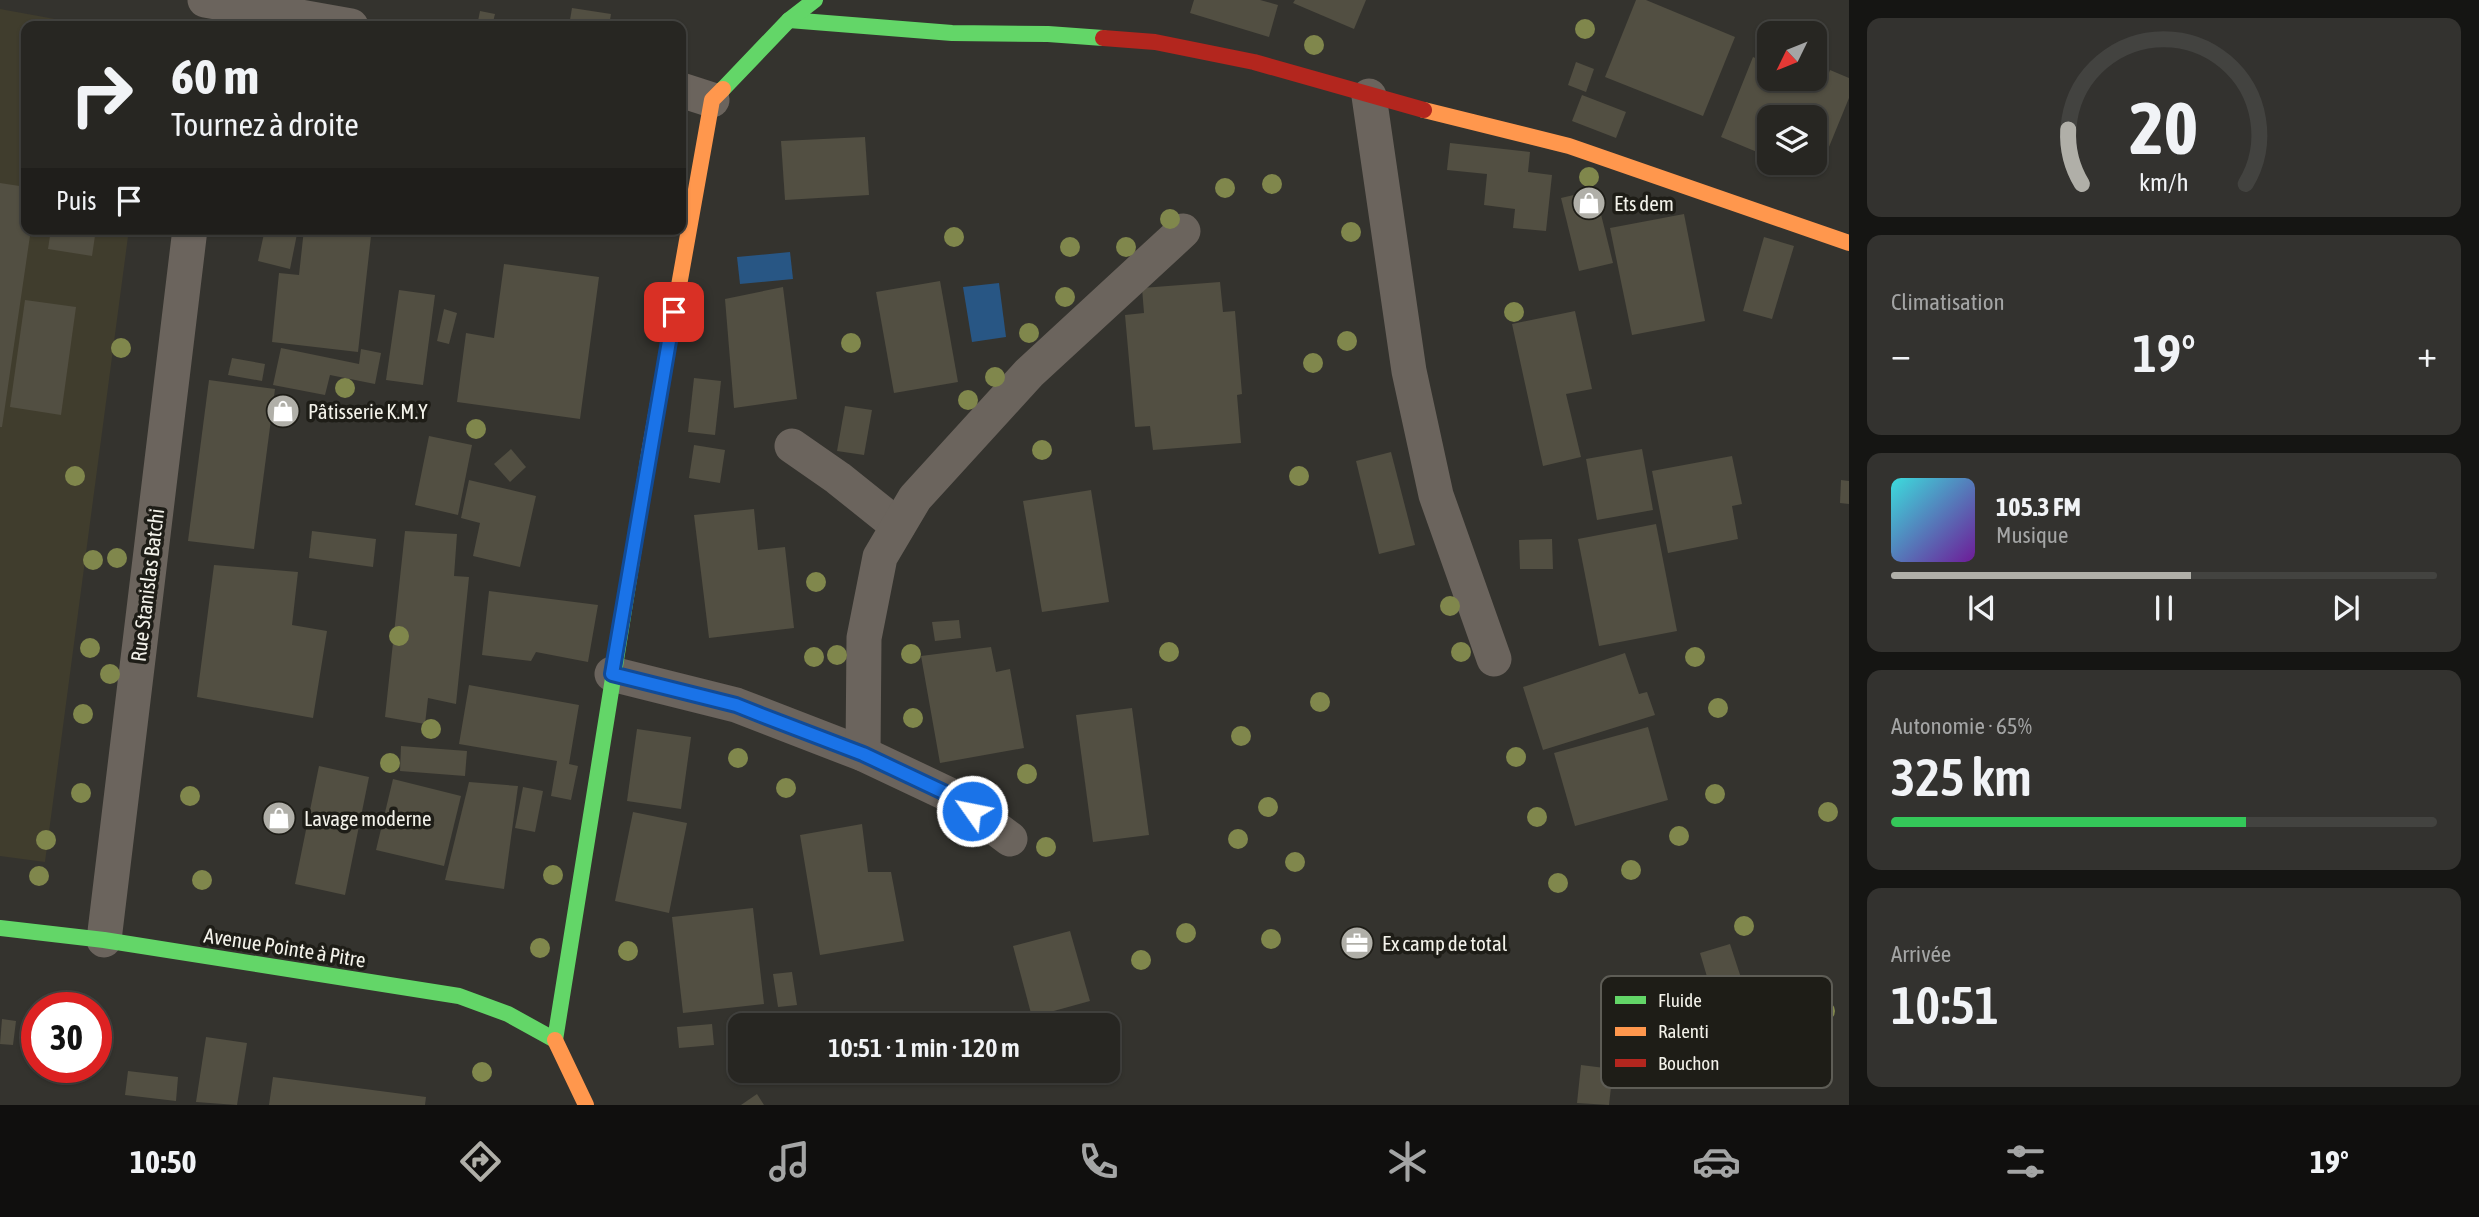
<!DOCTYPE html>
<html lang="fr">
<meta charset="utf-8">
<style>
body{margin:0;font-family:"Asap Condensed",sans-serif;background:#33322f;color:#f1f3f6;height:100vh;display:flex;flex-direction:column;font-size:26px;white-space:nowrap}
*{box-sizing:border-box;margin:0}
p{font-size:23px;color:#a4a5a5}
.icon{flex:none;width:38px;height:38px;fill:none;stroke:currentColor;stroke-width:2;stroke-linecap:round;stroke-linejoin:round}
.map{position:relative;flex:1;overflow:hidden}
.details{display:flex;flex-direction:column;gap:18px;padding:18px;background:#151513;width:630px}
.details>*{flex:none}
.hud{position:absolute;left:21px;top:21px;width:665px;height:214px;border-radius:14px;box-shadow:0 2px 5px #0004,0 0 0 2px #434340;background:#272622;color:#f1f3f6;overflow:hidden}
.needle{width:46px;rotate:227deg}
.controls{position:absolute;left:1757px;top:21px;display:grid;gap:14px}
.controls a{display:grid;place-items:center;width:70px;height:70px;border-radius:14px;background:#272622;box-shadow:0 2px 5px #0004,0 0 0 2px #434340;font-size:35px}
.speed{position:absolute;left:21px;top:992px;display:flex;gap:14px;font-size:35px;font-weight:700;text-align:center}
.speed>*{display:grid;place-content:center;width:91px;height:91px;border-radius:50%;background:#272622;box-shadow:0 2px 5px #0004,0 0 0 2px #434340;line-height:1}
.speed .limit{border:10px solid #d22;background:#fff;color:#111}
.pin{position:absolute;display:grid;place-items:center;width:60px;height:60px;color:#fff;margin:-30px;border-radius:14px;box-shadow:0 4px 10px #0006}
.me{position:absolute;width:77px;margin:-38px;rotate:303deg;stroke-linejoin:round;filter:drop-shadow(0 0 5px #0008)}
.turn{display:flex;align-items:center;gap:24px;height:147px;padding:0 35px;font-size:32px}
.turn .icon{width:91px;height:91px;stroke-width:2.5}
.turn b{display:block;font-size:49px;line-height:60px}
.then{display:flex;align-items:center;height:66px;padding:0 35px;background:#0003;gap:14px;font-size:26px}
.big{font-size:52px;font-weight:600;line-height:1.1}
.details .tile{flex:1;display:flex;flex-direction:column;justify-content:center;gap:10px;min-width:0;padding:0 24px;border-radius:14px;background:#33322f}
.details .dial{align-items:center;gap:0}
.dial svg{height:182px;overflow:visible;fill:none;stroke:#434340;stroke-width:7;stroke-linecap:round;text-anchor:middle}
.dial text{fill:#f1f3f6;stroke:none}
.song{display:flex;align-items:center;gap:21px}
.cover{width:84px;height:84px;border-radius:10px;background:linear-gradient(135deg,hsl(180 70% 55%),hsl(280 70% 35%))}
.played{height:7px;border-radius:4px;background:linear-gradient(90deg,#b0afa8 55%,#434340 55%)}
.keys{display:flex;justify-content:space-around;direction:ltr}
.heat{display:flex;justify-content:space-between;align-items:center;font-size:38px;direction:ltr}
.charge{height:10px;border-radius:5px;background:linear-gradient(90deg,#34c759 65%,#434340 0)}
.trip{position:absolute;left:728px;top:1013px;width:392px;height:70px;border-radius:14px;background:#272622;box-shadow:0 2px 5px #0004,0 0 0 2px #434340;font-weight:600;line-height:70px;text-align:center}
.menu{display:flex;height:112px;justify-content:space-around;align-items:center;background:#100f0e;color:#a4a5a5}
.menu .icon{width:49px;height:49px}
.menu .on{color:#b0afa8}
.menu b{font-size:32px;color:#f1f3f6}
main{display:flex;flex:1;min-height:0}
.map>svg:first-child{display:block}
</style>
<main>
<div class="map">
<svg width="1849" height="1105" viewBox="0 0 1849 1105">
<rect width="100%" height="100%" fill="#34332e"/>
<path fill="#403d2d" d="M0,9L93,26H26V229H129L45,862L0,856Z"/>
<g fill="#285684">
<path d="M790,252L793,279L740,284L737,257Z"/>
<path d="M999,283L1006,337L972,342L963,287Z"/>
</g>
<g fill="#524f42">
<path d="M1194,0H1260L1278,5L1269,37L1190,13Z"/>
<path d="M1295,0H1366L1354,29L1293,3Z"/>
<path d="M1636,0H1646L1735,37L1703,116L1605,77Z"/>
<path d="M572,8L611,14L609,26H569Z"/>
<path d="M480,11L495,14L492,26H477Z"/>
<path d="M1753,57L1769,64V79H1806L1824,86L1830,70L1849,78V98L1822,164L1815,161V117H1769V157L1721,137Z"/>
<path d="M1576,62L1594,69L1586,92L1568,85Z"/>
<path d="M1582,95L1626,112L1616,138L1572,121Z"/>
<path d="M865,137L869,195L785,200L781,141Z"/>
<path d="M1450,143L1530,152L1528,172L1552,175L1546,231L1513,228L1515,209L1484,205L1487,174L1447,170Z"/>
<path d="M0,183L26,187V229H31L2,427H0Z"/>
<path d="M1595,190L1613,263L1579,271L1561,198Z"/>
<path d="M1684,214L1705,321L1632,335L1610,228Z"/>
<path d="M51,229H96L92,256L48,249Z"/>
<path d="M265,229H298L290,269L258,261Z"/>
<path d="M304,229L371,236L358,352L272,342L279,273L299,275Z"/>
<path d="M1764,237L1794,246L1772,319L1743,311Z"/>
<path d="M504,264L599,277L580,419L457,402L466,333L494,338Z"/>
<path d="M940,281L958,382L894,393L876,292Z"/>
<path d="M1220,282L1223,312L1235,311L1242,394L1237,395L1241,443L1153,450L1150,426L1135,427L1125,315L1144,313L1142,288Z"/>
<path d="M783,287L797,399L734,408L725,299Z"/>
<path d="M399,290L435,295L423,385L386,380Z"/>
<path d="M25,300L76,307L61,415L10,407Z"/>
<path d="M444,309L457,313L449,344L437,341Z"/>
<path d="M1575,311L1592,389L1566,394L1581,457L1543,466L1512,324Z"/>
<path d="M281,348L359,364L361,349L381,353L375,384L330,375L325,395L273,385Z"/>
<path d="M232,358L265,364L262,381L228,375Z"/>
<path d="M694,378L721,381L715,435L688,432Z"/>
<path d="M209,380L275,389L254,549L188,541Z"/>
<path d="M845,406L872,410L864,455L837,451Z"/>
<path d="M429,436L472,445L458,515L415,505Z"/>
<path d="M694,445L725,450L720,483L689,478Z"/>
<path d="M511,449L526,467L510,482L494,464Z"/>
<path d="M1642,449L1653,510L1597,520L1586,459Z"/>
<path d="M1391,452L1415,545L1379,554L1356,461Z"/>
<path d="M1732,456L1742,504L1732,506L1738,539L1668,553L1652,471Z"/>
<path d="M469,480L536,496L520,567L473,556L480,523L461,518Z"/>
<path d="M1841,480L1849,481V504L1840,503Z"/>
<path d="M1091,490L1109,602L1042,612L1023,501Z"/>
<path d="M754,509L758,550L785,547L794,628L709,638L694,515Z"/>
<path d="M1656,524L1677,631L1599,646L1578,539Z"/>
<path d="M312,531L376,539L373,567L309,558Z"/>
<path d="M405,531L457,534L454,576L469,577L456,704L428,698L425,724L385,717Z"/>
<path d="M1552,539L1553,569H1520L1519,540Z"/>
<path d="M214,565L298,572L292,625L327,631L313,718L197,697Z"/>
<path d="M489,591L598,605L588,662L536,652L531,661L482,655Z"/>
<path d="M959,620L961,638L935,641L932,622Z"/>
<path d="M991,647L996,672L1010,669L1024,748L940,763L921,656Z"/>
<path d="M1625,653L1639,694L1647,692L1655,715L1543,750L1523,687Z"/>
<path d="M469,685L579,705L569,764L578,766L571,800L551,796L557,761L459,744Z"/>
<path d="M1132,708L1149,835L1093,842L1076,715Z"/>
<path d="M1648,727L1668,800L1575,826L1554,753Z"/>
<path d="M637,729L691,737L681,809L627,801Z"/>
<path d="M401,746L467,751L465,776L400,771Z"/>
<path d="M319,766L369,777L345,895L295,884Z"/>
<path d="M393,779L461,796L444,866L376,850Z"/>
<path d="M469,782L518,786L504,889L445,880Z"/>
<path d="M523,787L543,791L535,832L515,828Z"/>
<path d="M633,812L687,823L669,913L615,901Z"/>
<path d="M862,824L868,872H891L904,941L820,955L800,835Z"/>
<path d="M753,908L764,1004L683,1013L672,917Z"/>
<path d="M1070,931L1090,1001L1032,1017L1013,946Z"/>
<path d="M1730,944L1744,987L1713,997L1700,953Z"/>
<path d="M792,972L797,1005L778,1007L773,974Z"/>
<path d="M2,1019L16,1021L13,1045L0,1044Z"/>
<path d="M712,1024L714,1045L679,1048L677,1027Z"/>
<path d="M206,1037L247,1043L237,1105L196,1102Z"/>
<path d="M1581,1065L1613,1069L1609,1105L1577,1103Z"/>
<path d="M128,1071L178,1077L176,1101L125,1095Z"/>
<path d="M273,1077L426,1097L425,1105H269Z"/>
<path d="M757,1094L764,1105H741Z"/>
</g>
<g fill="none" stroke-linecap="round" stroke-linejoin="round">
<g stroke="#6b645d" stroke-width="35">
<path d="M205,0L351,26"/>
<path d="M681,90L712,100"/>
<path d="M1369,96L1409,371L1436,495L1494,659"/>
<path d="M792,446L838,478L898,526"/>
<path d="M612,674L736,705L863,754L954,797L1010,839"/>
<path d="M863,754L864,638L880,557L915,498L1029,373L1183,231"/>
<path d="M104,940L190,229"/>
</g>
<g stroke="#63d668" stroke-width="16">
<path d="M789,20L952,33L1048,34L1103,38"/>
<path d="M723,89L789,20L815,0"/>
<path d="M0,928L104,940L459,996L508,1014L555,1040"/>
<path d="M555,1040L649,454"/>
</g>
<g stroke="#ff974d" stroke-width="16">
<path d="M1424,110L1569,146L1849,243"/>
<path d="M649,454L712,100L723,89"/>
<path d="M555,1040L586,1105"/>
</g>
<path stroke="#b3261e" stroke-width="16" d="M1103,38L1155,42L1254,62L1424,110"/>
</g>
<g fill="#80874c">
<circle cx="1585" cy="29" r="10"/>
<circle cx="1314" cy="45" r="10"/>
<circle cx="1589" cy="177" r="10"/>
<circle cx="1272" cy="184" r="10"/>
<circle cx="1225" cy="188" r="10"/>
<circle cx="1170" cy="219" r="10"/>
<circle cx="1351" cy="232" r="10"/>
<circle cx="954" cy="237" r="10"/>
<circle cx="1070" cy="247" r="10"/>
<circle cx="1126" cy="247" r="10"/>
<circle cx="1065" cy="297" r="10"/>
<circle cx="1514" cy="312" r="10"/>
<circle cx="1029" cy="333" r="10"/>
<circle cx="1347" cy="341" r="10"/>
<circle cx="851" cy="343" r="10"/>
<circle cx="121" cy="348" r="10"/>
<circle cx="1313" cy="363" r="10"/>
<circle cx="995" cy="377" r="10"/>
<circle cx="345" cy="388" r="10"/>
<circle cx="968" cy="400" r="10"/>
<circle cx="476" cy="429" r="10"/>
<circle cx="1042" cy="450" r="10"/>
<circle cx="75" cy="476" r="10"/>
<circle cx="1299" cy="476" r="10"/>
<circle cx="117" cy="558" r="10"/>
<circle cx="93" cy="560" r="10"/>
<circle cx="816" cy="582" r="10"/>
<circle cx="1450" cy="606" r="10"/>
<circle cx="399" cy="636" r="10"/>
<circle cx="90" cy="648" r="10"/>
<circle cx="1169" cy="652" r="10"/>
<circle cx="1461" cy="652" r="10"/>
<circle cx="911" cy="654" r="10"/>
<circle cx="837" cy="655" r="10"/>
<circle cx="814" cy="657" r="10"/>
<circle cx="1695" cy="657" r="10"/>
<circle cx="110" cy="674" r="10"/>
<circle cx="1320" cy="702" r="10"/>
<circle cx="1718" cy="708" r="10"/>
<circle cx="83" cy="714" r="10"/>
<circle cx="913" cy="718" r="10"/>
<circle cx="431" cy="729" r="10"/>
<circle cx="1241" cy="736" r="10"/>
<circle cx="1516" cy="757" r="10"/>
<circle cx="738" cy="758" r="10"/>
<circle cx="390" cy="763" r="10"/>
<circle cx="1027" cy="774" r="10"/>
<circle cx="786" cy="788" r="10"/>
<circle cx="81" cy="793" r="10"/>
<circle cx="1715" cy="794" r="10"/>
<circle cx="190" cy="796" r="10"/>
<circle cx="1268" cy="807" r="10"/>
<circle cx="1828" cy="812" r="10"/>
<circle cx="1537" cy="817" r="10"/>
<circle cx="1679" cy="836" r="10"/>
<circle cx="1238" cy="839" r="10"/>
<circle cx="46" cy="840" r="10"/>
<circle cx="1046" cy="847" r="10"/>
<circle cx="1295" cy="862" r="10"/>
<circle cx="1631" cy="870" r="10"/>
<circle cx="553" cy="875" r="10"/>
<circle cx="39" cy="876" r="10"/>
<circle cx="202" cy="880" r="10"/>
<circle cx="1558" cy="883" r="10"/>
<circle cx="1744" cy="926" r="10"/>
<circle cx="1186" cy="933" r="10"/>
<circle cx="1271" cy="939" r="10"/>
<circle cx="540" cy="948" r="10"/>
<circle cx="628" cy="951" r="10"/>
<circle cx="1141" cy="960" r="10"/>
<circle cx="1825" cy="1011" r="10"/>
<circle cx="482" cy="1072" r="10"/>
</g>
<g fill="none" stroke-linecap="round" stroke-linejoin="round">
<defs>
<path id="route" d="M674,312L612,674L736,705L761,715L863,754L954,797L972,811"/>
</defs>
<use href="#route" stroke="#114b97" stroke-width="18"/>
<use href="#route" stroke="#1a73e8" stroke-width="12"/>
</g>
<defs>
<symbol id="shop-disc" viewBox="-11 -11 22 22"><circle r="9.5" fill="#b0afa8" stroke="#1e1d17"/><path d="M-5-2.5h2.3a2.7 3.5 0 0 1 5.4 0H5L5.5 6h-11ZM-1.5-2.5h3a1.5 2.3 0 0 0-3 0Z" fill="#fff"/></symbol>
<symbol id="office-disc" viewBox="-11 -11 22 22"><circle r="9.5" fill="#b0afa8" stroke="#1e1d17"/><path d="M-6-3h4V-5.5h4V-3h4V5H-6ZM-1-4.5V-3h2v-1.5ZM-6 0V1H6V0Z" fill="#fff"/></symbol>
</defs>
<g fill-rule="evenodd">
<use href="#shop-disc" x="1570" y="184" width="38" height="38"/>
<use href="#shop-disc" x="264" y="392" width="38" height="38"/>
<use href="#shop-disc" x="260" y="799" width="38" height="38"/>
<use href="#office-disc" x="1338" y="924" width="38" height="38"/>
</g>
<g text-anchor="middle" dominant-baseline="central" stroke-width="7" stroke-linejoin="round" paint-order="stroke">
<g font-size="21" fill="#f3f2ea" stroke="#1e1d17" text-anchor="start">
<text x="1614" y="203">Ets dem</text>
<text x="308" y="411">Pâtisserie K.M.Y</text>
<text x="304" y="818">Lavage moderne</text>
<text x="1382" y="943">Ex camp de total</text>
</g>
<g font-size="21" fill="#f3f2ea" stroke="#1e1d17">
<text transform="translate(147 585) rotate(-83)">Rue Stanislas Batchi</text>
<text transform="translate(285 947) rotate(9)">Avenue Pointe à Pitre</text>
</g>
</g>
<rect x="1601" y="976" width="231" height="112" rx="10" fill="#1e1d17" stroke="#5e5d56" stroke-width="2"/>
<rect x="1615" y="996" width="31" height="8" fill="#63d668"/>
<rect x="1615" y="1027" width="31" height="9" fill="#ff974d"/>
<rect x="1615" y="1059" width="31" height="8" fill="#b3261e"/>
<g font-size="19" fill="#f3f2ea">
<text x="1658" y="1007">Fluide</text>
<text x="1658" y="1038">Ralenti</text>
<text x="1658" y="1070">Bouchon</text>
</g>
</svg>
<div class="controls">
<a><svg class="needle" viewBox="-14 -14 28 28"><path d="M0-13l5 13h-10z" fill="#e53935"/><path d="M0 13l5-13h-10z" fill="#a4a5a5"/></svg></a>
<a><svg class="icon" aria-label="layers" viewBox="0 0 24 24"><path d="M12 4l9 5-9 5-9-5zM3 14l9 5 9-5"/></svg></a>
</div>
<div class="speed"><div class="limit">30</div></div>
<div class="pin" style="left:674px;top:312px;background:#d93025"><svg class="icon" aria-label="arrive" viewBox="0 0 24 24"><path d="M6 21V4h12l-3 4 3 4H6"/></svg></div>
<svg class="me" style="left:972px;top:811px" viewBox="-20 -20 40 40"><circle r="17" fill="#1a73e8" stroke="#fff" stroke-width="3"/><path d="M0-11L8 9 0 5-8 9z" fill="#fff"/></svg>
<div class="trip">10:51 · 1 min · 120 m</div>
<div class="hud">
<div class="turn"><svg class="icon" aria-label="right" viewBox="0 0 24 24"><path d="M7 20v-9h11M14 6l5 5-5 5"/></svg><div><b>60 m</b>Tournez à droite</div></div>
<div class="then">Puis<svg class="icon" aria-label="arrive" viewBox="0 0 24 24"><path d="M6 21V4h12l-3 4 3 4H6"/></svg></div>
</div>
</div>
<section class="details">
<div class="tile dial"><svg viewBox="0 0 100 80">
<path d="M14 69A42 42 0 1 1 86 69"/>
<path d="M14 69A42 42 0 0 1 8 45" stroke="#b0afa8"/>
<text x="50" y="56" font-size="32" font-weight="700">20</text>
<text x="50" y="72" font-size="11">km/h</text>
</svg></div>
<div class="tile"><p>Climatisation</p>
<div class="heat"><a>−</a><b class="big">19°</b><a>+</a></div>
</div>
<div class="tile">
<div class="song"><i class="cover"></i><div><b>105.3 FM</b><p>Musique</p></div></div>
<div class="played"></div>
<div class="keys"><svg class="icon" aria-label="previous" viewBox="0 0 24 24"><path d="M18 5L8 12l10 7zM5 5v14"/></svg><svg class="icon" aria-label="pause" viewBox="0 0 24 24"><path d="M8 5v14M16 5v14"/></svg><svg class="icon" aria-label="next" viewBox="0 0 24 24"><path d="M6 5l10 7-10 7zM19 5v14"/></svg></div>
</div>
<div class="tile"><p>Autonomie · 65%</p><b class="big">325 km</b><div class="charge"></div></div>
<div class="tile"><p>Arrivée</p><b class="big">10:51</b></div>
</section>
</main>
<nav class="menu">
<b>10:50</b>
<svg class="icon on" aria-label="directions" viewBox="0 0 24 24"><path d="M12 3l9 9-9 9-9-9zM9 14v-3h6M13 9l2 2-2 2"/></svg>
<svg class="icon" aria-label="music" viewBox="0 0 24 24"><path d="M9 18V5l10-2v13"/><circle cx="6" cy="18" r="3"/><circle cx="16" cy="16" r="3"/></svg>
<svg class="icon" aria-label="phone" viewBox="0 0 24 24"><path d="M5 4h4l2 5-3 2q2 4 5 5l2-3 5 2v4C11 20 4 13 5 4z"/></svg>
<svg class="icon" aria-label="climate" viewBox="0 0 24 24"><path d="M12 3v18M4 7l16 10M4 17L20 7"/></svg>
<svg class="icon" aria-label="car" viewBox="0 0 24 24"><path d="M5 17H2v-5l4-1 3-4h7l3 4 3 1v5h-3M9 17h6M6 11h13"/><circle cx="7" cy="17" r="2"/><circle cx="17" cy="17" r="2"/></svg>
<svg class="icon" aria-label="filters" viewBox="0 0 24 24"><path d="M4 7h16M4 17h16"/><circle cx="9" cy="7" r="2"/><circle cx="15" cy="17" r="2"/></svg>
<b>19°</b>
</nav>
